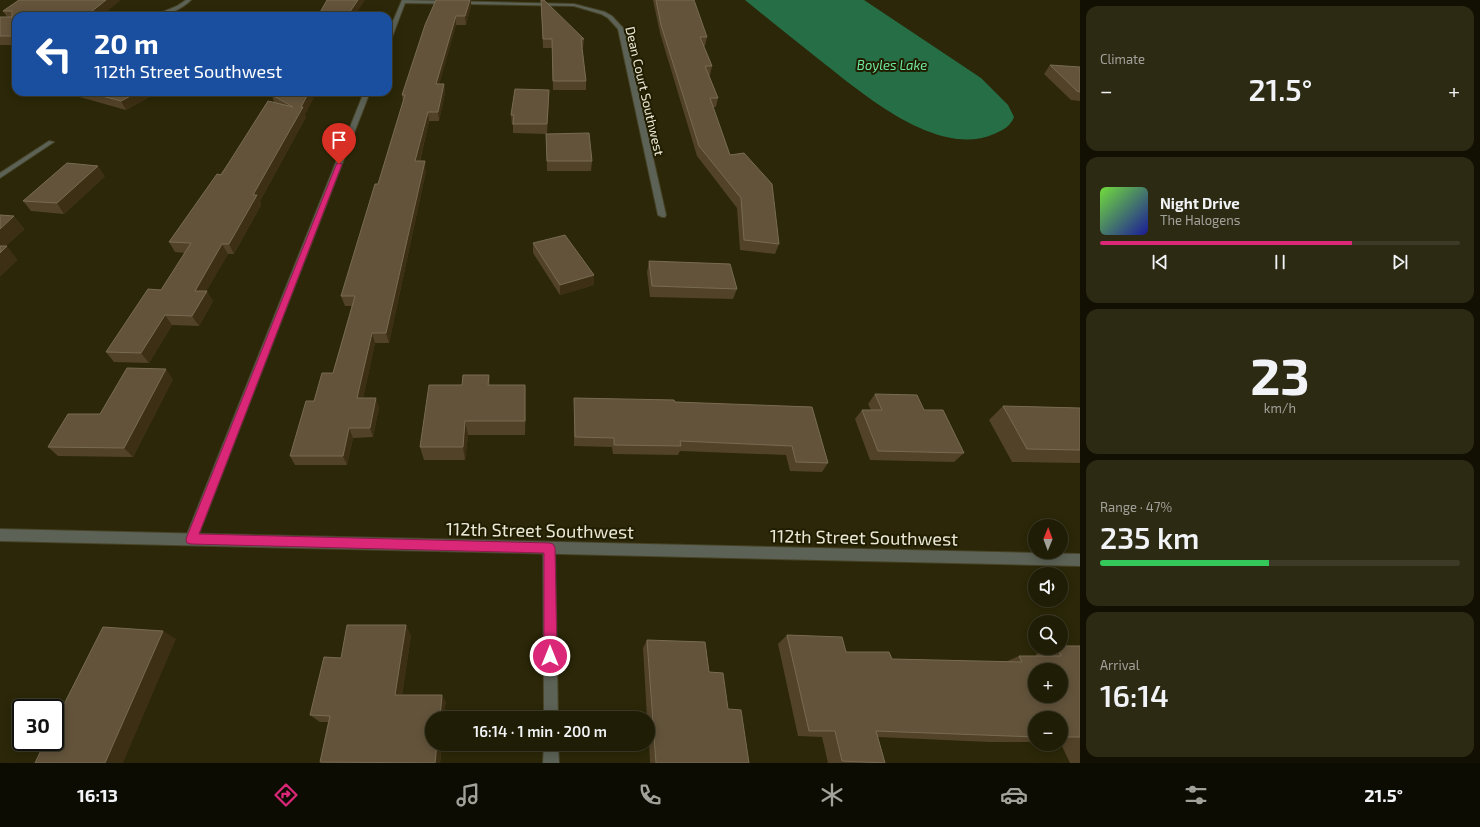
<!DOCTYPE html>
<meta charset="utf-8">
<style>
body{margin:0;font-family:"Exo 2",sans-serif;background:#2d2a14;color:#f1f3f6;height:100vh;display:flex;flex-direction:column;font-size:15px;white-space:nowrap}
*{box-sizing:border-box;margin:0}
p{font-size:13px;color:#a2a29b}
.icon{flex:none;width:22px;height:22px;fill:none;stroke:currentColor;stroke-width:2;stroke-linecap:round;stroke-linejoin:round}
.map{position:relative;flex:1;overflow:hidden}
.details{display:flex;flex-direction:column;gap:6px;padding:6px;background:#121003;width:400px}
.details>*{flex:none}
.hud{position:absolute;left:12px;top:12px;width:380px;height:84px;border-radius:12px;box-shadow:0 2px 10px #0003,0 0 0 1px #3d3b28;background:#1a4fa0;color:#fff;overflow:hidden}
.needle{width:26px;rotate:1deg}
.controls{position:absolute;left:1028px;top:519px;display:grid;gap:8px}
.controls a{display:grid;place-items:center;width:40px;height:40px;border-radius:50%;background:#201d06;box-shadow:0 2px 10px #0003,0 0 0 1px #3d3b28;font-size:20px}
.speed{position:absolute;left:12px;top:699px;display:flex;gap:8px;font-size:20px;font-weight:700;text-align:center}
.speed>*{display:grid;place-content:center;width:52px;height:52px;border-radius:50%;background:#201d06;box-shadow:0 2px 10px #0003,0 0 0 1px #3d3b28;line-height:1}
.speed .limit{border:2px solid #111;border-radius:6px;background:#fff;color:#111}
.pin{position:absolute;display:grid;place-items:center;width:34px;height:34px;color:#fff;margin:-41px -17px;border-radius:50% 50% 50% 0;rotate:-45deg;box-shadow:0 0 4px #0007}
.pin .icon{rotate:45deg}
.me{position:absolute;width:44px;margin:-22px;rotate:0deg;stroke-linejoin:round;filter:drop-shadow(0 0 3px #0008)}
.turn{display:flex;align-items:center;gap:14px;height:84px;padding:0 16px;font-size:18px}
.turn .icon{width:52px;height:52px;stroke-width:2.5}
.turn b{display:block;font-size:28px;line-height:34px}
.big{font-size:30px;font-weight:600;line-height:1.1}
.details .tile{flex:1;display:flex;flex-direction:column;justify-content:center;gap:6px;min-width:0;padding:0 14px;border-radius:12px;background:#2d2a14}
.details .dial{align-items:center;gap:0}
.dial b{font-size:52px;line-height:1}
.song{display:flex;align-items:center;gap:12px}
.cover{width:48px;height:48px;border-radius:6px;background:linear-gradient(135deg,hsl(100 70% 55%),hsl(240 70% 35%))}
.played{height:4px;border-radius:2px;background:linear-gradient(90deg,#db2777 70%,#3d3b28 70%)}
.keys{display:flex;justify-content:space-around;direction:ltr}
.heat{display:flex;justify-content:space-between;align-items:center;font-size:22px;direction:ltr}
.charge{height:6px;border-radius:3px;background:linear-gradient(90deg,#34c759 47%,#3d3b28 0)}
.trip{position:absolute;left:425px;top:711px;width:230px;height:40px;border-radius:20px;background:#201d06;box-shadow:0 2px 10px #0003,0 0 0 1px #3d3b28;font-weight:600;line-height:40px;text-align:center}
.tabs{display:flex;height:64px;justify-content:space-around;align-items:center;background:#0d0c02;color:#a2a29b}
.tabs .icon{width:28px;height:28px}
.tabs .selected{color:#db2777}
.tabs b{font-size:18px;color:#f1f3f6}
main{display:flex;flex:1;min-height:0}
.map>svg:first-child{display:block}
</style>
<main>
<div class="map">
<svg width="1080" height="763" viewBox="0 0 1080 763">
<rect width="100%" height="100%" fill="#2b2708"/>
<path fill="#266f46" d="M745,0H864L981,78L1008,105L1014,117C1010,127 1003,130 994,134C939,158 867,97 826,65C799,44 772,22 745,0Z"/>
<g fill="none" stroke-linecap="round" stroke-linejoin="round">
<defs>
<g id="minor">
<path d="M186,0H191C182,9 167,16 153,16L177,6Z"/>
<path d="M402,0L574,4L605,12L612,16L624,29L666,215L665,217H662L658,215L618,29L608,18L601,14L574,6L405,3L391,40L388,42V33Z"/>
<path d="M364,92H370L197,539L195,543L191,545L187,543L185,539Z"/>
<path d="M49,141L54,142L0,178V173Z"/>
<path d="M549,542L553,544L555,548L558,718H544L543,548L545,544Z"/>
<path d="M544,744H558L559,763H543Z"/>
</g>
<path id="tertiary" d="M0,529L1080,554V566L0,541Z"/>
</defs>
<use href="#minor" stroke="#464225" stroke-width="2"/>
<use href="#tertiary" stroke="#464225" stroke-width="2"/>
<use href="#minor" fill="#5c6256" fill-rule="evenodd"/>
<use href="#tertiary" fill="#5c6256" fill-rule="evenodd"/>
</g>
<g fill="#524228">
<path d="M19,0L16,16V45H0V17H7L3,11Z"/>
<path d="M436,0H473H471V6L466,25H456L439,84H444L445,93L439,121H429L420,161L426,171L389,343H375L363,398L379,407L373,437L353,438L347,465H295L290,456L314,401L333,373L352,306H345L341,296L378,184L403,102L402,95Z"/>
<path d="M541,0L584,39L583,48H582L586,81V90H553L552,48H543Z"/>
<path d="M653,0H694L707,37L705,46H704L712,66L710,75H709L718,98L716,107H713L730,155L779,244L775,254L740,250L737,208L697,156L660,33Z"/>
<path d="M1050,65L1080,67V101L1071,100L1044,74Z"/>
<path d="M73,92H158L126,110L76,96Z"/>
<path d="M272,95L305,115L306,117L260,201L261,205L234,254H228L206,291L213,301L199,326L172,325L149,363L114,362L106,352L161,290L185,253L175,252L169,242L274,103Z"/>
<path d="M549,100L547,134L592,161L591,171H547L546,134L513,133V125H512L511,115Z"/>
<path d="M105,176L64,214L31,211L23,201Z"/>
<path d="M533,243L594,285L560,295L533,253Z"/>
<path d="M649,261L737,289L733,299L650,297L647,272Z"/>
<path d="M489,375L490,385H525L526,399L525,435H468L465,460H424L420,447L462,385Z"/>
<path d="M173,379L133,457L58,456L48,447L100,414Z"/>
<path d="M875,394L924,410L964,453L954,462L870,460L855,419L862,410H871L868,404Z"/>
<path d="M574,398L675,402L812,407L828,463L822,472L790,471L786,455L680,451L678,455L613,454L612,447L574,446Z"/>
<path d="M1003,406L1080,408V463L1012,462L989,420Z"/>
<path d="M411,635L402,695L446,702L432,744H442L440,763H322L320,762L328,722H320L310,715L341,658Z"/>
<path d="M787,635L846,652L892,659L1005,662L1019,656H1036V654L1050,648H1061L1080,646V763H1070L1061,744V718H1035V742H989L878,737L885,763H828L822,737L798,736L778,644Z"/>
<path d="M647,640L709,672L728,709L749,763H650L648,718H647L643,648Z"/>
</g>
<g fill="#3c2f13">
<path d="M106,0H121L102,16H86Z"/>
<path d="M358,0H365L355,16H347Z"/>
<path d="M470,0H471V6L466,25L465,16Z"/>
<path d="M456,16V25L437,93L436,84Z"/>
<path d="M444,84L445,93L439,121L438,112Z"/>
<path d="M549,90V100L547,134V124Z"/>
<path d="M138,92H158L126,110L121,101Z"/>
<path d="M309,92H317L305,115L306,117L260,201L261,205L234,254L229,244L253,195Z"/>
<path d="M428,112L429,121L417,171L415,161Z"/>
<path d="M425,161L426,171L389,343L386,333Z"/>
<path d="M98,166L105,176L64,214L57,203Z"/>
<path d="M14,216L25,229L0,252V229Z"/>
<path d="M222,244L228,254L201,301L195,291Z"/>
<path d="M7,246L18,260L0,277V253Z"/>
<path d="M594,275V285L560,295V285Z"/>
<path d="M207,291L213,301L199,326L192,316Z"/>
<path d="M165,315L172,325L149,363L141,353Z"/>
<path d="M372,333L375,343L361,408L357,398Z"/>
<path d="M166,369L173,379L133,457L124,448Z"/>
<path d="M489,375L490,389L488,385Z"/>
<path d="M525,385L526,399L525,435Z"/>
<path d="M376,398L379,407L373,437L370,428Z"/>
<path d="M465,421L468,435L465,460L463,447Z"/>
<path d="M349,428L353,438L347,465L343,456Z"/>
<path d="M406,625L411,635L401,702L395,695Z"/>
<path d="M163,631L176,639L123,763H105Z"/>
<path d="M442,695L446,702L444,718H440Z"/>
<path d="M437,744H442L440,763H435Z"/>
</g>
<g fill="#63533b" stroke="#786b53" fill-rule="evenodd">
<path d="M19,0H106L86,16H16V36H0V17H12V11H3Z"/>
<path d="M327,0H358L347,16H318Z"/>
<path d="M436,0H470L465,16H456L436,84H444L438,112H428L415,161H425L386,333H372L357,398H376L370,428H349L343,456H290L306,401H314L322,373H333L355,296H341L375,184H378L405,95H402L425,25Z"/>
<path d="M541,0H544L584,39H581L586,81H553L552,39H543Z"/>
<path d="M656,0H694L707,37H700L712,66H705L718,98H710L730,155L744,153L772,184L779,244L744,240L741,198L699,146L661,25Z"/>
<path d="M1050,65L1080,67V92L1077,91Z"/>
<path d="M515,89L549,90L547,124H513L514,115H511Z"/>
<path d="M87,92H138L121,101Z"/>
<path d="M273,92H309L301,107H303L253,195H257L229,244H222L195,291H207L192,316L165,315L141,353L106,352L148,289L161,290L191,243L169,242L217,174L221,175L268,101L293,107L272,95Z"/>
<path d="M589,133L592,161H547L546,134Z"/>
<path d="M67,163L98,166L57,203L23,201Z"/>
<path d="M0,215L14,216L0,229Z"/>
<path d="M565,235L594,275L560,285L533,243Z"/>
<path d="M0,246H7L0,253Z"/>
<path d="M649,261L730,264L737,289L652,286Z"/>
<path d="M127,368L166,369L124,448L48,447L68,414H100Z"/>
<path d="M463,375H489L488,385H525V421H465L463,447H420L429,385H462Z"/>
<path d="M875,394L917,395L924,410H943L964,453L878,451L862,410H882Z"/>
<path d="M574,398L674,400L675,402L812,407L828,463L796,462L792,446L680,441L681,446L614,445V438L575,437Z"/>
<path d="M1003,406L1080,408V450L1027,449Z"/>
<path d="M347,625H406L395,695H442L440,718H432V744H437L435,763L320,762L330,716L310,715L324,657L341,658Z"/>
<path d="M103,627L163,631L105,763H35L45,742H55V722Z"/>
<path d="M787,635L842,637L846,652H889L892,659L1022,662L1019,656H1061L1057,648H1061V646H1080V737H1061V718H1035V737L1009,736L876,731L885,763L842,761L835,731H809ZM1035,670H1061V696H1035Z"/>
<path d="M647,640L705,642L709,672L723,673L728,709L741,710L749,763H656Z"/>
</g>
<path fill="#db2777" stroke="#8e194d" d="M337,163L342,164L199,534L549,543L553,544L555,548L557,656L555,661L550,662L546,661L544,656V553L191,544L187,543L186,539Z"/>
<g text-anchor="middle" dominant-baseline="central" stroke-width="4" stroke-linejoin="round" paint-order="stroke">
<g font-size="13" font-style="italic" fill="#6feaa1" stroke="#211d00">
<text x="892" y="65">Boyles Lake</text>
</g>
<g font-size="13" fill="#eae8d6" stroke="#211d00">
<text transform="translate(645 91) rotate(77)">Dean Court Southwest</text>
</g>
<g font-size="18" fill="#eae8d6" stroke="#211d00">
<text transform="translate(540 530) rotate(1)">112th Street Southwest</text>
<text transform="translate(864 537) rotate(1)">112th Street Southwest</text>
</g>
</g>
</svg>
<div class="controls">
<a><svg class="needle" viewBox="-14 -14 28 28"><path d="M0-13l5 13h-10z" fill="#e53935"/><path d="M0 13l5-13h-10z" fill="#a2a29b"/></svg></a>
<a><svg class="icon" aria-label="sound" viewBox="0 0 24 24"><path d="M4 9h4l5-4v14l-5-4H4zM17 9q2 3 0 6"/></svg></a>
<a><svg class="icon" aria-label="search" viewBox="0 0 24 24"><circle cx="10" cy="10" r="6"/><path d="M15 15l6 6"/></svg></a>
<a>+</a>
<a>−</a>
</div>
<div class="speed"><div class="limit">30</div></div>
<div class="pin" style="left:339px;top:164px;background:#d93025"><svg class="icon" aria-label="arrive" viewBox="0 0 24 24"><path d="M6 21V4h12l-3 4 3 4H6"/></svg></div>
<svg class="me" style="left:550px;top:656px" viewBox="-20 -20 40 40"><circle r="17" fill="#db2777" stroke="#fff" stroke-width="3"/><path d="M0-11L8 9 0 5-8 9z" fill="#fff"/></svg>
<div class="trip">16:14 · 1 min · 200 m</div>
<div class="hud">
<div class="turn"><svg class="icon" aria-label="left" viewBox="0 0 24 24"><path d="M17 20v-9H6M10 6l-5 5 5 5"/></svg><div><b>20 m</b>112th Street Southwest</div></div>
</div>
</div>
<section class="details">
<div class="tile"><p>Climate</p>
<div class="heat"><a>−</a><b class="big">21.5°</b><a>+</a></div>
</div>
<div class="tile">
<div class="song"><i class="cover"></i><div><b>Night Drive</b><p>The Halogens</p></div></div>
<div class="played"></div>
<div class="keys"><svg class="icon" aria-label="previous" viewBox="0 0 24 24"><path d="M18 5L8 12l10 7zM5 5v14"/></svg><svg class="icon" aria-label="pause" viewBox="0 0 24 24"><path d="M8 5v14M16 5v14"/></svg><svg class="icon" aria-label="next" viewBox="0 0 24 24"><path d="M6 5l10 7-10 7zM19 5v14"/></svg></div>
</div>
<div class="tile dial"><b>23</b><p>km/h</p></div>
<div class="tile"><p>Range · 47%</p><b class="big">235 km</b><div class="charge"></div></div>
<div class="tile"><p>Arrival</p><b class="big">16:14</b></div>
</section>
</main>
<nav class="tabs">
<b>16:13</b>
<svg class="icon selected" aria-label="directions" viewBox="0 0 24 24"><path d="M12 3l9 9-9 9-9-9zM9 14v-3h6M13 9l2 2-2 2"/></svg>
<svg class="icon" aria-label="music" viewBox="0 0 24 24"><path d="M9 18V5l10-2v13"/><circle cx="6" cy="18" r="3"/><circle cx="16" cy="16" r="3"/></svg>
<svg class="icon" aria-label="phone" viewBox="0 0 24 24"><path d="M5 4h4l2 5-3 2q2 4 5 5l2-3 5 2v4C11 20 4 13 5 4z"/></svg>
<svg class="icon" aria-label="climate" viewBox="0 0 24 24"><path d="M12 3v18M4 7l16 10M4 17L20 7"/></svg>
<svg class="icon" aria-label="car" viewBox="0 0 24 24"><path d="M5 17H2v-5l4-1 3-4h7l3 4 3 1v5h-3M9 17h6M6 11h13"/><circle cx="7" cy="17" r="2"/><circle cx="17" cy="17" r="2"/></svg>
<svg class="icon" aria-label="filters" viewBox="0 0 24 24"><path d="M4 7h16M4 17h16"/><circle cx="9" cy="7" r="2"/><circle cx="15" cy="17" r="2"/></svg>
<b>21.5°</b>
</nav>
